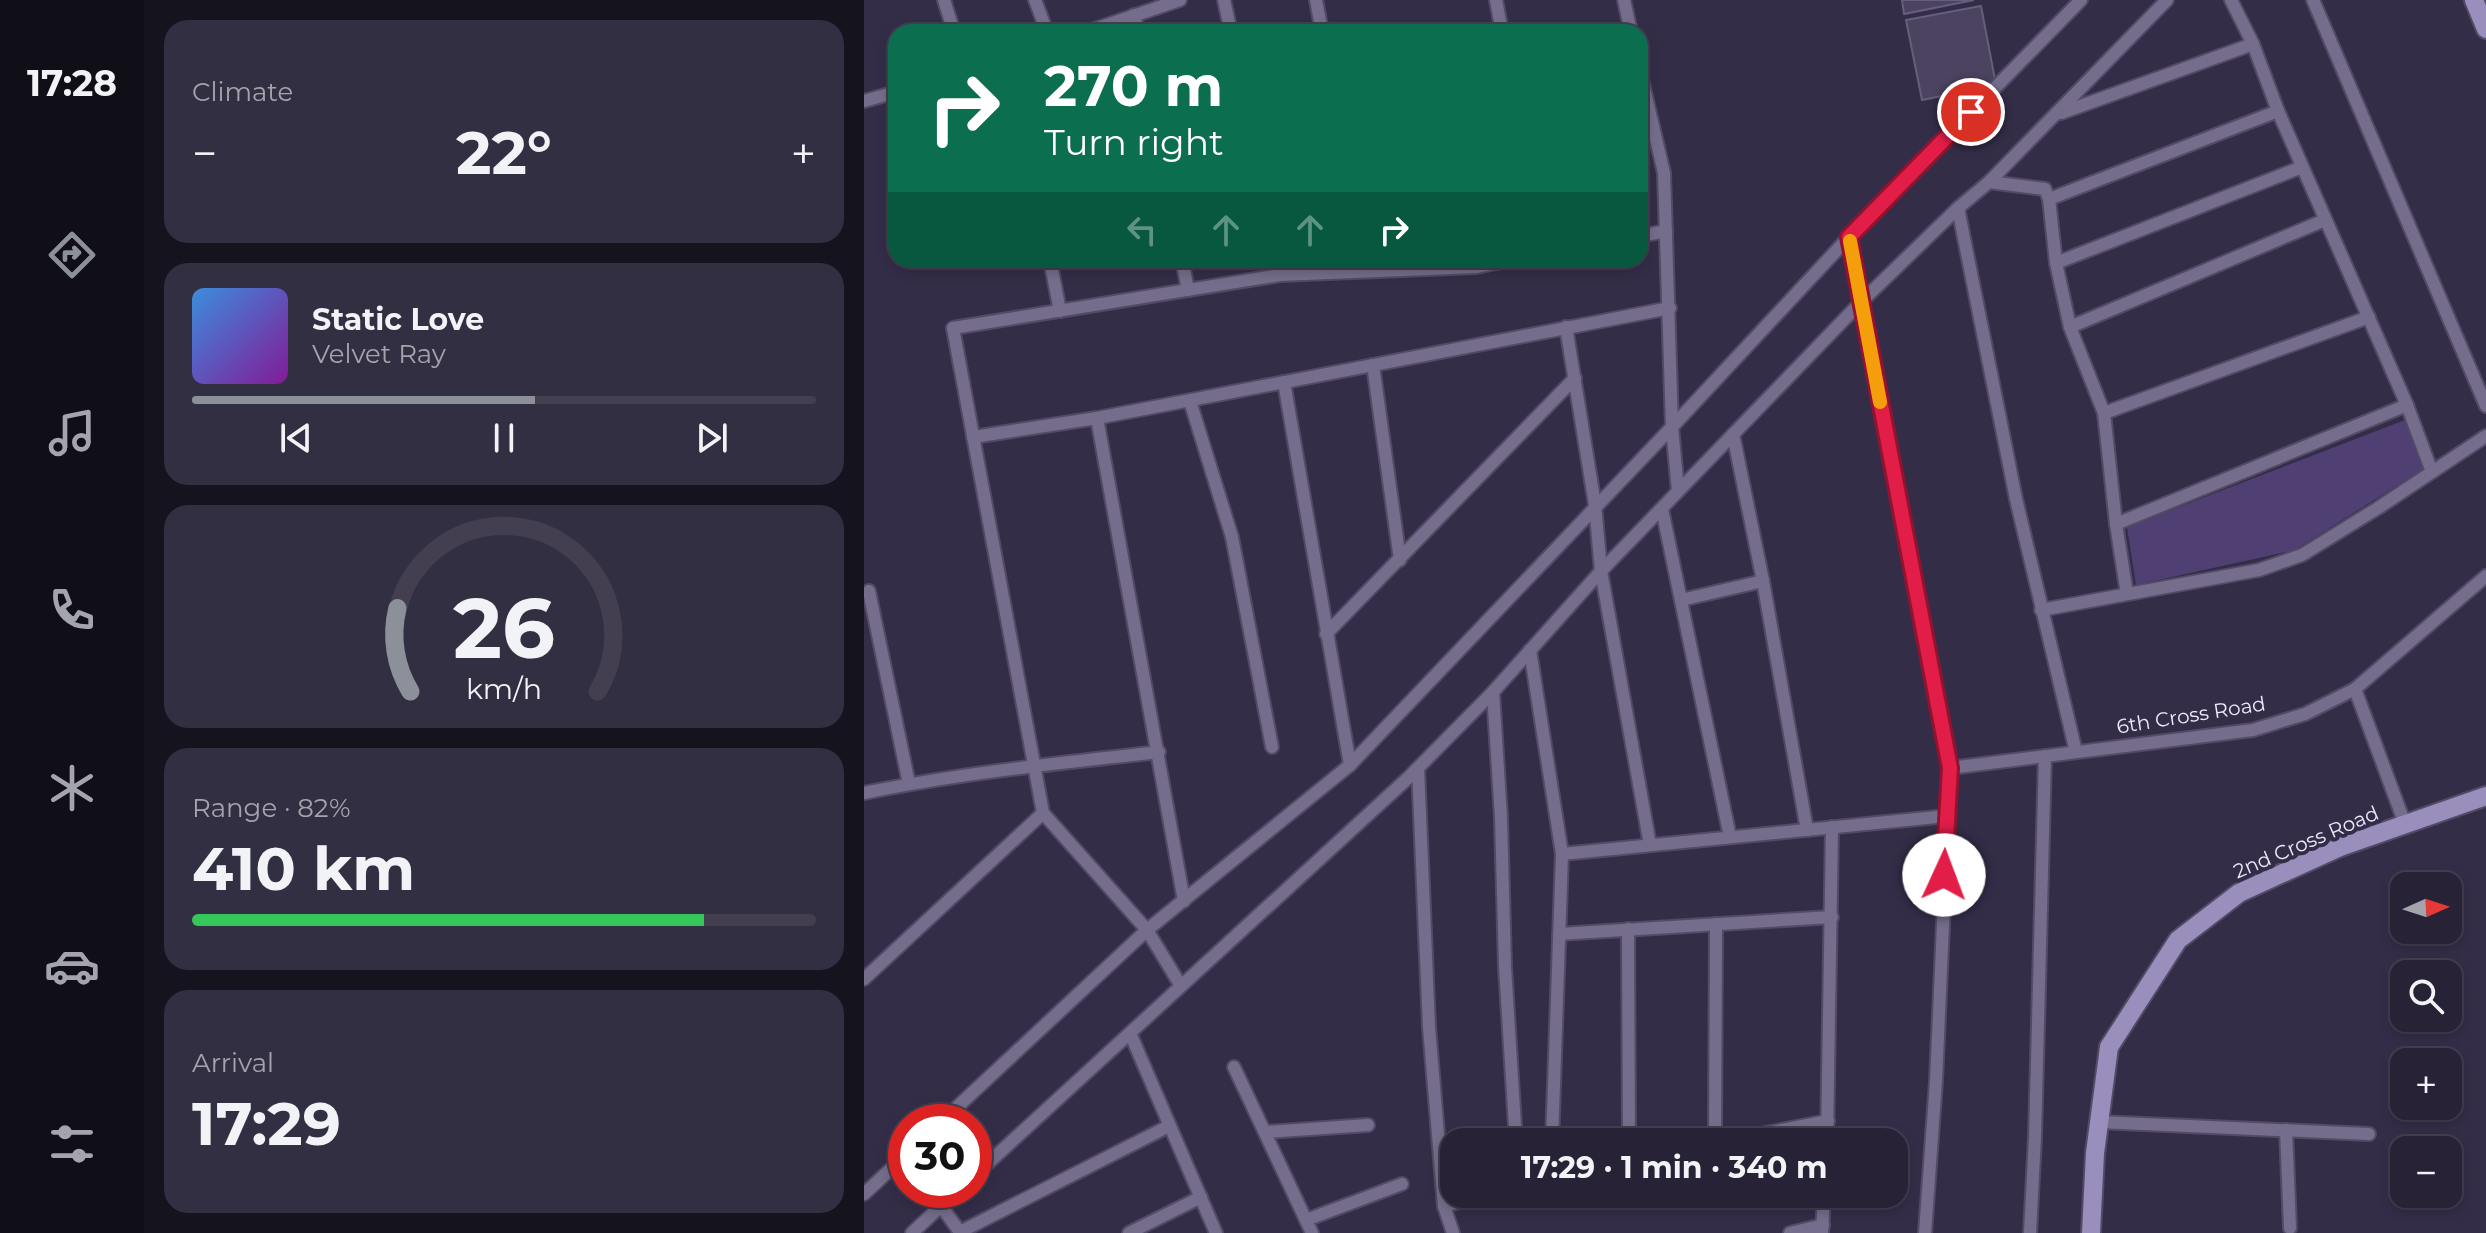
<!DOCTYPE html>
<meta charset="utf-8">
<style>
body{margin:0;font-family:Montserrat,sans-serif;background:#332f42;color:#f1f3f6;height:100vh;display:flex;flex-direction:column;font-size:30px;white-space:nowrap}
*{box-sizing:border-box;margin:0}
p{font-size:26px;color:#a4a4ad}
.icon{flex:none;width:44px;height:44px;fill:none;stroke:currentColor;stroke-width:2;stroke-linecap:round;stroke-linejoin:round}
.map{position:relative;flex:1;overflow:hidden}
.drawer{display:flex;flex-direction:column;gap:20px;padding:20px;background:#15131e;width:720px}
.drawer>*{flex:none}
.guide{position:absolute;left:24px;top:24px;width:760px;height:244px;border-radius:24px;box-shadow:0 4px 12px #0003,0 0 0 2px #433f51;background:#0b6e4f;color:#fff;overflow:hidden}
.needle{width:52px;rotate:87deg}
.controls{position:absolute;left:1526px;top:872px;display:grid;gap:16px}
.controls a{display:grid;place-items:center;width:72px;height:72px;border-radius:16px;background:#272236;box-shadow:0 4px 12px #0003,0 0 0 2px #433f51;font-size:40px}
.speed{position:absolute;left:24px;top:1104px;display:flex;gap:16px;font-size:40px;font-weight:700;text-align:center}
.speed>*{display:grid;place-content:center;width:104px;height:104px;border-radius:50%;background:#272236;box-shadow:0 4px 12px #0003,0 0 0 2px #433f51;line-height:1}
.speed .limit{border:12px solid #d22;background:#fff;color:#111}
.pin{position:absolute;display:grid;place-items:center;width:68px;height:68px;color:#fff;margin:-34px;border:4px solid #fff;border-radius:50%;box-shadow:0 2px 8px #0007}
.me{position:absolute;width:88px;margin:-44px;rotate:2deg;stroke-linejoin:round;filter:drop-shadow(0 0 6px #0008)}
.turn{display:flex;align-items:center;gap:28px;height:168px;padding:0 24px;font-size:36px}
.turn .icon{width:104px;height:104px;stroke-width:2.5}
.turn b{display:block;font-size:56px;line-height:68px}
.lanes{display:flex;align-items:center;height:76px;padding:0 24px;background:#0003;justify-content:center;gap:40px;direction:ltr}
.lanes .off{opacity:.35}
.big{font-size:60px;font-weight:700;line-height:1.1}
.drawer .widget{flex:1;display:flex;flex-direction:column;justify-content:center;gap:12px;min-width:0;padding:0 28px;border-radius:24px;background:#332f42}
.drawer .dial{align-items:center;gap:0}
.dial svg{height:208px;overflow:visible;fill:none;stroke:#433f51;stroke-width:7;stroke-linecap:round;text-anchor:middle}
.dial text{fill:#f1f3f6;stroke:none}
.song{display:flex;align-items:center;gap:24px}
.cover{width:96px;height:96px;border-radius:12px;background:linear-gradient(135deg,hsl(210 70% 55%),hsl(290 70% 35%))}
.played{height:8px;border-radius:4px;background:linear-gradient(90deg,#8c9099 55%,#433f51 55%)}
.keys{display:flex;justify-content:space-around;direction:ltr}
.heat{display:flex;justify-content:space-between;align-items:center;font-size:44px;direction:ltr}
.charge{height:12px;border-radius:6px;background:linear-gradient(90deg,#34c759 82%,#433f51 0)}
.trip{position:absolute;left:576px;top:1128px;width:468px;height:80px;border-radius:24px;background:#272236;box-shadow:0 4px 12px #0003,0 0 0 2px #433f51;font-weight:700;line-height:80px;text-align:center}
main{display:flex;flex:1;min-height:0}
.tab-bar{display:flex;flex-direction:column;width:144px;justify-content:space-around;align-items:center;background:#100e16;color:#a4a4ad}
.tab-bar .icon{width:56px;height:56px}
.tab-bar .selected{color:#8c9099}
.tab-bar b{font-size:36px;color:#f1f3f6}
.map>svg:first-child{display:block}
</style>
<main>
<nav class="tab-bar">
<b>17:28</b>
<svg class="icon selected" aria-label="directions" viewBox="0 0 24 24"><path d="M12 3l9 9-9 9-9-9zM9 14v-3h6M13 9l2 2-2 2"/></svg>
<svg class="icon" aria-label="music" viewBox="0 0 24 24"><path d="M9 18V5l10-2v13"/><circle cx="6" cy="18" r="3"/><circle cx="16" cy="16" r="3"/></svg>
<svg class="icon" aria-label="phone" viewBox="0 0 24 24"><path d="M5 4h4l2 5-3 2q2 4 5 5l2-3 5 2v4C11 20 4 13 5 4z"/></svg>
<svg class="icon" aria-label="climate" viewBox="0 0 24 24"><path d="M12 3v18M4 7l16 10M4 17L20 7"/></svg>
<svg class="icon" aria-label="car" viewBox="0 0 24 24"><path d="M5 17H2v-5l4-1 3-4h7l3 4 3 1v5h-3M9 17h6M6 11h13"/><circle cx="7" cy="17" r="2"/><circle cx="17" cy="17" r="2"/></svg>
<svg class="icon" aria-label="filters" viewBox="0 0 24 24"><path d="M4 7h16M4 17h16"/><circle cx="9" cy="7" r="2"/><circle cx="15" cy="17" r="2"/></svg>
</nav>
<section class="drawer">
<div class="widget"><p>Climate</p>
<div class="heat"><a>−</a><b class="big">22°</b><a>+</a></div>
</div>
<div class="widget">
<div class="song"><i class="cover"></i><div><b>Static Love</b><p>Velvet Ray</p></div></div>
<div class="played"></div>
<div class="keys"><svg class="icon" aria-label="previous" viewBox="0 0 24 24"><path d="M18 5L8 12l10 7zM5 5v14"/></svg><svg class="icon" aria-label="pause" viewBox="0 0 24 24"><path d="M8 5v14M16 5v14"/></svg><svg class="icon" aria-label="next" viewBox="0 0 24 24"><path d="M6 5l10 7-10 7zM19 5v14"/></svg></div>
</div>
<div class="widget dial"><svg viewBox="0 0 100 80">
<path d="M14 69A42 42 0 1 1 86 69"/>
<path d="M14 69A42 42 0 0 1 9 37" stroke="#8c9099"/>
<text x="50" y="56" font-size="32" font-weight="700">26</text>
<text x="50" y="72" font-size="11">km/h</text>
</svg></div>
<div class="widget"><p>Range · 82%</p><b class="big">410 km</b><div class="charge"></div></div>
<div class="widget"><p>Arrival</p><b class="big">17:29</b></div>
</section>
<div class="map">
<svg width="1622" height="1233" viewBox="0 0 1622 1233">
<rect width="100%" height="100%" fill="#342d48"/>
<path fill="#4f3f72" d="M1541,420L1559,469L1431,550L1272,585L1263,527Z"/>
<g fill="#4b4360" stroke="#665e7c" stroke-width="2">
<path d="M1038,0H1110L1040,14Z"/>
<path d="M1117,6L1132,85L1058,100L1042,20Z"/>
</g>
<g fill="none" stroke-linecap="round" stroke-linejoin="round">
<defs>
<g id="street">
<path d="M80,0L90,32"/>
<path d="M171,0L183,32"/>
<path d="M360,0L367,32"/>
<path d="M452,0L458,32"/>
<path d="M632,0L638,32"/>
<path d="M760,0L767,32"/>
<path d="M1449,0L1622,406"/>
<path d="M270,15L274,32"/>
<path d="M222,32L316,0"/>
<path d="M776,71L800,173L808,427L814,491"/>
<path d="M0,101L32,92"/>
<path d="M1197,113L1389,44"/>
<path d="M1125,182L1181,189L1185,199L1192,263L1206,327L1240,413L1252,524L1263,594"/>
<path d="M1185,199L1414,111"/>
<path d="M1094,208L1152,499L1212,752"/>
<path d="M776,236L802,231"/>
<path d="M985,237L1086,768L1072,1081L1061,1233"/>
<path d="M186,260L196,311"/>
<path d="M318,260L324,290"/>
<path d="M1192,263L1438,167"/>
<path d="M702,327L731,505L737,571L786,845"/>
<path d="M1206,327L1461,220"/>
<path d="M509,365L536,560"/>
<path d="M420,382L486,765"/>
<path d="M326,401L368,537L408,747"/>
<path d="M1543,405L1568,472"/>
<path d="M1240,413L1505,317"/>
<path d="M233,418L320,901"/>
<path d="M869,434L899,581L943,830"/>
<path d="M109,437L233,418L806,308"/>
<path d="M798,509L866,837"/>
<path d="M1252,524L1543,405L1414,111L1389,44L1367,0"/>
<path d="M5,591L45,784"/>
<path d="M817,600L899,581"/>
<path d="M1177,610L1395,570L1438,555L1514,508L1622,436"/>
<path d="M462,634L711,378"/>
<path d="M666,650L698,854L688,1142"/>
<path d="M1491,689L1541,824"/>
<path d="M629,692L637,817L641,967L652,1142"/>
<path d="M554,768L565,1027L580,1206L589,1233"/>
<path d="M1086,768L1389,730L1441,714L1491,689L1622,576"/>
<path d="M0,793C97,773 196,763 295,752"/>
<path d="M698,854L1083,816"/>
<path d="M764,929L765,1142"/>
<path d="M695,934L968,917"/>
<path d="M0,979L179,813"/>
<path d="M317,986L283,930L179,813L89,328L416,275L612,267L647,260"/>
<path d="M266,1033L352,1233"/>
<path d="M370,1067L448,1233"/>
<path d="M77,1122L283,930L486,765L808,427L985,237L1217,0"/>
<path d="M1235,1122L1505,1134"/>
<path d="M1422,1130L1426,1228"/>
<path d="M401,1132L504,1125"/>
<path d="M851,1142L852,924"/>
<path d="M856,1142L964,1121"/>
<path d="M963,1142L968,827"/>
<path d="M110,1176L544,778L629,692L737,571L997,302L1094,208L1125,182L1303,0"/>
<path d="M0,1194L42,1155"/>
<path d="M77,1206L96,1232L305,1126"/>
<path d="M580,1206L623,1194"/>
<path d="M442,1220L538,1184"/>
<path d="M48,1233L94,1190"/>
<path d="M265,1233L337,1197"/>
<path d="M926,1233L959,1225"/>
<path d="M958,1233L960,1194"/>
<path d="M1166,1233L1171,1137L1181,756"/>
</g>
<g id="secondary">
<path d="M1610,0L1622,29"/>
<path d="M1227,1233L1231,1153L1245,1047L1314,940L1375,893L1476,847L1622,796"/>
</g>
</defs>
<use href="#street" stroke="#524b65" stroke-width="16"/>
<use href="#secondary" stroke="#524b65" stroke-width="22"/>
<use href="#street" stroke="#756d8b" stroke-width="12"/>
<use href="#secondary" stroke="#9a8ebd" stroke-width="18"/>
</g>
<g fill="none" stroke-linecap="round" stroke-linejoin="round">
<defs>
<path id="route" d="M1080,875L1086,768L985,237L1107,112"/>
</defs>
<use href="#route" stroke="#92132f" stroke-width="20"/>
<use href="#route" stroke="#e11d48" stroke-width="14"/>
<path stroke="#f59e0b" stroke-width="14" d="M986,241L1016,402"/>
</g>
<g text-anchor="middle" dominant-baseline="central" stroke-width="8" stroke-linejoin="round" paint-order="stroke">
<g font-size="20" fill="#ede9fc" stroke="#342d48">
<text transform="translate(1327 715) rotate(-9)">6th Cross Road</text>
<text transform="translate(1442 842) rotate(-23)">2nd Cross Road</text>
</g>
</g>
</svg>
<div class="controls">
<a><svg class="needle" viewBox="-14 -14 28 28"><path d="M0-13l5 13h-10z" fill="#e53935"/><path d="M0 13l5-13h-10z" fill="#a4a4ad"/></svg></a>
<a><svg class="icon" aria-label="search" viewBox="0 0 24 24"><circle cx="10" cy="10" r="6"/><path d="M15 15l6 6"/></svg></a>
<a>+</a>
<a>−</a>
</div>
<div class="speed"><div class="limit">30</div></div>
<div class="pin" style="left:1107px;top:112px;background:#d93025"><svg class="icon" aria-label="arrive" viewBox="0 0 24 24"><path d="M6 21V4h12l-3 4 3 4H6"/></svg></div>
<svg class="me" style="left:1080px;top:875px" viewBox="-20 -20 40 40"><circle r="19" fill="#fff"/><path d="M0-13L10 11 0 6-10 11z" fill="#e11d48"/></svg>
<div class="trip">17:29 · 1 min · 340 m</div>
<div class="guide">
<div class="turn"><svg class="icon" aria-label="right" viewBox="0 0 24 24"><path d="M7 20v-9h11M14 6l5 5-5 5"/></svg><div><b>270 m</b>Turn right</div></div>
<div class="lanes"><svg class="icon off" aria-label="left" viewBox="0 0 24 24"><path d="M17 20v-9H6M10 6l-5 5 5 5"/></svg><svg class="icon off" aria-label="ahead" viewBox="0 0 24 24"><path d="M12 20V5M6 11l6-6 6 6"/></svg><svg class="icon off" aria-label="ahead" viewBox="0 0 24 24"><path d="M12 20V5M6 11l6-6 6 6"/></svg><svg class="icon" aria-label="right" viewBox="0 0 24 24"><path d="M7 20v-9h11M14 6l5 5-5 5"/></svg></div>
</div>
</div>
</main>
